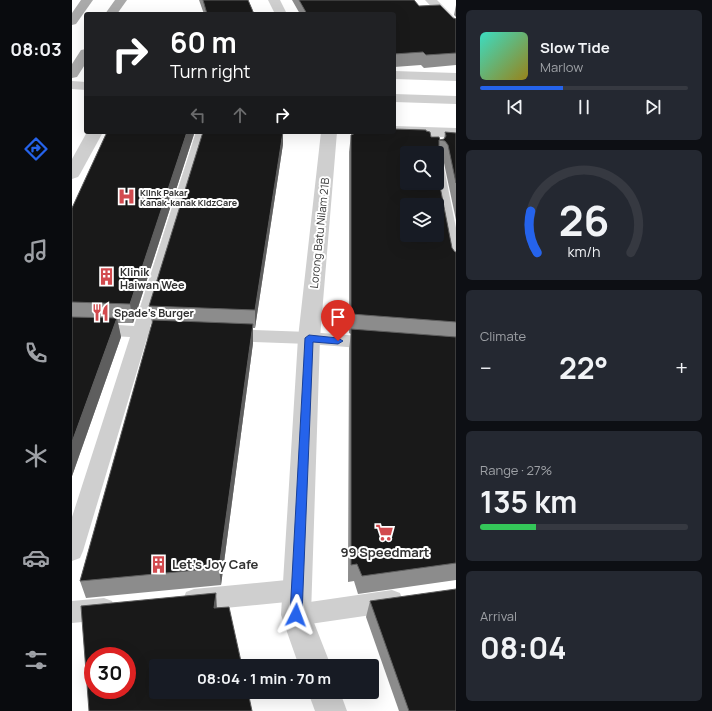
<!DOCTYPE html>
<meta charset="utf-8">
<style>
body{margin:0;font-family:Manrope,sans-serif;background:#242831;color:#f1f3f6;height:100vh;display:flex;flex-direction:column;font-size:15px;white-space:nowrap}
*{box-sizing:border-box;margin:0}
p{font-size:13px;color:#9ea1a6}
.icon{flex:none;width:22px;height:22px;fill:none;stroke:currentColor;stroke-width:2;stroke-linecap:round;stroke-linejoin:round}
.map{position:relative;flex:1;overflow:hidden}
.side{display:flex;flex-direction:column;gap:10px;padding:10px;background:#0d0f14;width:256px}
.side>*{flex:none}
.top-card{position:absolute;left:12px;top:12px;width:312px;height:122px;border-radius:4px;box-shadow:0 4px 16px #0002;background:#202124;color:#fff;overflow:hidden}
.tools{position:absolute;left:328px;top:146px;display:grid;gap:8px}
.tools a{display:grid;place-items:center;width:44px;height:44px;border-radius:4px;background:#171b24;box-shadow:0 4px 16px #0002;font-size:20px}
.speed{position:absolute;left:12px;top:647px;display:flex;gap:8px;font-size:20px;font-weight:700;text-align:center}
.speed>*{display:grid;place-content:center;width:52px;height:52px;border-radius:50%;background:#171b24;box-shadow:0 4px 16px #0002;line-height:1}
.speed .limit{border:6px solid #d22;background:#fff;color:#111}
.pin{position:absolute;display:grid;place-items:center;width:34px;height:34px;color:#fff;margin:-41px -17px;border-radius:50% 50% 50% 0;rotate:-45deg;box-shadow:0 0 4px #0007}
.pin .icon{rotate:45deg}
.me{position:absolute;width:44px;margin:-22px;rotate:3deg;stroke-linejoin:round;filter:drop-shadow(0 0 3px #0008)}
.turn{display:flex;align-items:center;gap:14px;height:84px;padding:0 20px;font-size:18px}
.turn .icon{width:52px;height:52px;stroke-width:2.5}
.turn b{display:block;font-size:28px;line-height:34px}
.lanes{display:flex;align-items:center;height:38px;padding:0 20px;background:#0003;justify-content:center;gap:20px;direction:ltr}
.lanes .off{opacity:.35}
.big{font-size:30px;font-weight:700;line-height:1.1}
.side .tile{flex:1;display:flex;flex-direction:column;justify-content:center;gap:6px;min-width:0;padding:0 14px;border-radius:6px;background:#242831}
.side .dial{align-items:center;gap:0}
.dial svg{height:104px;overflow:visible;fill:none;stroke:#363941;stroke-width:7;stroke-linecap:round;text-anchor:middle}
.dial text{fill:#f1f3f6;stroke:none}
.song{display:flex;align-items:center;gap:12px}
.cover{width:48px;height:48px;border-radius:6px;background:linear-gradient(135deg,hsl(170 70% 55%),hsl(50 70% 35%))}
.played{height:4px;border-radius:2px;background:linear-gradient(90deg,#2563eb 40%,#363941 40%)}
.keys{display:flex;justify-content:space-around;direction:ltr}
.heat{display:flex;justify-content:space-between;align-items:center;font-size:22px;direction:ltr}
.charge{height:6px;border-radius:3px;background:linear-gradient(90deg,#34c759 27%,#363941 0)}
.trip{position:absolute;left:77px;top:659px;width:230px;height:40px;border-radius:4px;background:#171b24;box-shadow:0 4px 16px #0002;font-weight:700;line-height:40px;text-align:center}
main{display:flex;flex:1;min-height:0}
.tabs{display:flex;flex-direction:column;width:72px;justify-content:space-around;align-items:center;background:#090b0e;color:#9ea1a6}
.tabs .icon{width:28px;height:28px}
.tabs .on{color:#2563eb}
.tabs b{font-size:18px;color:#f1f3f6}
.map>svg:first-child{display:block}
</style>
<main>
<nav class="tabs">
<b>08:03</b>
<svg class="icon on" aria-label="directions" viewBox="0 0 24 24"><path d="M12 3l9 9-9 9-9-9zM9 14v-3h6M13 9l2 2-2 2"/></svg>
<svg class="icon" aria-label="music" viewBox="0 0 24 24"><path d="M9 18V5l10-2v13"/><circle cx="6" cy="18" r="3"/><circle cx="16" cy="16" r="3"/></svg>
<svg class="icon" aria-label="phone" viewBox="0 0 24 24"><path d="M5 4h4l2 5-3 2q2 4 5 5l2-3 5 2v4C11 20 4 13 5 4z"/></svg>
<svg class="icon" aria-label="climate" viewBox="0 0 24 24"><path d="M12 3v18M4 7l16 10M4 17L20 7"/></svg>
<svg class="icon" aria-label="car" viewBox="0 0 24 24"><path d="M5 17H2v-5l4-1 3-4h7l3 4 3 1v5h-3M9 17h6M6 11h13"/><circle cx="7" cy="17" r="2"/><circle cx="17" cy="17" r="2"/></svg>
<svg class="icon" aria-label="filters" viewBox="0 0 24 24"><path d="M4 7h16M4 17h16"/><circle cx="9" cy="7" r="2"/><circle cx="15" cy="17" r="2"/></svg>
</nav>
<div class="map">
<svg width="384" height="711" viewBox="0 0 384 711">
<rect width="100%" height="100%" fill="#fff"/>
<g fill="none" stroke-linecap="round" stroke-linejoin="round">
<g fill="#cfcfcf" fill-rule="evenodd">
<path d="M124,132H136L78,327L82,328L84,332L82,336L75,338L11,551L8,558L0,561V517L58,337L0,334V322L62,326Z"/>
<path d="M365,159L369,160L371,163L384,228V271L379,269L377,266L362,183H365Z"/>
<path d="M159,329L237,332L300,337L306,339L308,343L306,347L300,349L237,344L159,341L153,339L151,335L153,331Z"/>
<path d="M225,579L233,583L236,590L233,597L225,601L122,611L114,608L111,600L114,592L122,589Z"/>
<path d="M320,590L328,593L331,601L328,609L320,612L224,626L216,623L212,615L216,607L224,604Z"/>
<path d="M32,598L40,601L43,609L40,617L32,620L0,623V601Z"/>
</g>
<g fill="#cfcfcf" fill-rule="evenodd">
<path d="M196,0H208L215,14H203Z"/>
<path d="M353,0H365L384,19V30L380,29Z"/>
<path d="M322,71L384,73V81L322,79Z"/>
<path d="M0,81L14,82V90L0,89Z"/>
<path d="M322,94L384,96V104L322,102Z"/>
<path d="M322,126L384,128V138L317,134L315,132H322Z"/>
<path d="M15,132H31L8,174L6,177L0,179V159Z"/>
<path d="M249,132H265L248,338L239,615L259,666H227L209,615L226,338Z"/>
<path d="M236,692H268L275,711H243Z"/>
</g>
<g fill="#aaa" fill-rule="evenodd">
<path d="M9,0H21L4,24L0,25V13Z"/>
<path d="M43,0H55L45,14H33Z"/>
<path d="M14,49V63L5,77L0,78V64L9,50Z"/>
</g>
</g>
<g fill="#8c8c8c">
<path d="M127,0H176L182,14H132Z"/>
<path d="M220,0H342L347,6L384,19V65L352,68L349,65L322,67V14H228Z"/>
<path d="M384,5V17L382,15Z"/>
<path d="M354,131L359,137L368,140L372,139L373,132L384,133V220L372,163L369,159L367,158L365,172L380,248L383,252H384V580L286,594L282,581L276,582L277,348L279,334L277,333V152L279,135Z"/>
<path d="M122,134L61,323H46L49,337L0,476V208Z"/>
<path d="M211,144L183,328H181V343L149,585L14,598L8,581L80,324L77,306Z"/>
<path d="M298,601L384,711H327L294,617Z"/>
</g>
<g fill="#5e5e5e">
<path d="M115,132H122V134L61,323L58,304Z"/>
<path d="M211,132V144L183,328V310Z"/>
<path d="M367,164L365,174V165Z"/>
<path d="M45,318L49,337L0,476V442Z"/>
<path d="M181,324V343L149,585L147,568Z"/>
<path d="M144,593L145,610L142,608Z"/>
</g>
<g fill="#191919" stroke="#5e5e5e" fill-rule="evenodd">
<path d="M131,0H176L182,14H135Z"/>
<path d="M227,0H342L347,6L368,5L381,18L384,19V53L354,55L351,52L322,54V14H235Z"/>
<path d="M322,129L354,130V131L358,132L359,137H367L368,140L372,139L374,136L373,132L384,133V183L376,145L373,141L367,140V164L365,165V153H335V183H365V171L380,248L383,252H384V322L279,314V135L286,132H322ZM335,205H365V235H335Z"/>
<path d="M35,132H115L58,304L0,302V208Z"/>
<path d="M131,132H211L183,310L77,306Z"/>
<path d="M0,317L45,318L0,442Z"/>
<path d="M81,320L181,324L147,568L8,581Z"/>
<path d="M279,329L384,337V563L290,576L285,564L279,565Z"/>
<path d="M384,589V711H337L298,601Z"/>
<path d="M144,593L142,608L157,607L170,666H84V692H176L180,711H17L9,606ZM21,656H55V690H21Z"/>
</g>
<path fill="#2563eb" stroke="#184099" d="M237,335L266,338L271,341L266,344L241,342L230,615L228,620L224,621L219,620L218,615L233,338Z"/>
<defs>
<symbol id="hospital-bare" viewBox="-9 -9 18 18"><path d="M-5-5h3v3.5h4V-5h3V5h-3V1.5h-4V5h-3Z" fill="#d24a4e" stroke="#fff" stroke-width="2.5" paint-order="stroke"/></symbol>
<symbol id="building-bare" viewBox="-9 -9 18 18"><path d="M-4-6H4V6H1V3H-1V6H-4ZM-2.5-4.3h1.7v1.8h-1.7ZM.8-4.3h1.7v1.8H.8ZM-2.5-1h1.7V.8h-1.7ZM.8-1h1.7V.8H.8Z" fill="#d24a4e" stroke="#fff" stroke-width="2.5" paint-order="stroke"/></symbol>
<symbol id="restaurant-bare" viewBox="-9 -9 18 18"><path d="M-5-6h1v4h1v-4h1v4h1v-4h1v5L-1.5 .5V6h-2V.5L-5-1ZM5-6V6H3V1.5H1.5Q1.5-4 5-6Z" fill="#d24a4e" stroke="#fff" stroke-width="2.5" paint-order="stroke"/></symbol>
<symbol id="supermarket-bare" viewBox="-9 -9 18 18"><path d="M-6-5.5h2.5l.6 2H6L4.5 2H-2.5L-4.4-4H-6ZM-1.5 3.2a1.3 1.3 0 1 0 .1 0ZM3 3.2a1.3 1.3 0 1 0 .1 0Z" fill="#d24a4e" stroke="#fff" stroke-width="2.5" paint-order="stroke"/></symbol>
</defs>
<g fill-rule="evenodd">
<use href="#hospital-bare" x="42" y="184" width="25" height="25"/>
<use href="#building-bare" x="22" y="264" width="25" height="25"/>
<use href="#restaurant-bare" x="16" y="300" width="25" height="25"/>
<use href="#supermarket-bare" x="300" y="520" width="25" height="25"/>
<use href="#building-bare" x="74" y="552" width="25" height="25"/>
</g>
<g text-anchor="middle" dominant-baseline="central" stroke-width="4" stroke-linejoin="round" paint-order="stroke">
<g font-size="9" font-weight="bold" fill="#323232" stroke="#fff" text-anchor="start">
<text x="68" y="192">Klink Pakar<tspan x="68" dy="10">Kanak-kanak KidzCare</tspan></text>
</g>
<g font-size="11" fill="#323232" stroke="#fff">
<text transform="translate(247 233) rotate(-84)">Lorong Batu Nilam 21B</text>
</g>
<g font-size="11" font-weight="bold" fill="#323232" stroke="#fff" text-anchor="start">
<text x="48" y="271">Klinik<tspan x="48" dy="13">Haiwan Wee</tspan></text>
<text x="42" y="312">Spade's Burger</text>
</g>
<g font-size="13" font-weight="bold" fill="#323232" stroke="#fff">
<text x="313" y="552">99 Speedmart</text>
<text x="100" y="564" text-anchor="start">Let's Joy Cafe</text>
</g>
</g>
</svg>
<div class="tools">
<a><svg class="icon" aria-label="search" viewBox="0 0 24 24"><circle cx="10" cy="10" r="6"/><path d="M15 15l6 6"/></svg></a>
<a><svg class="icon" aria-label="layers" viewBox="0 0 24 24"><path d="M12 4l9 5-9 5-9-5zM3 14l9 5 9-5"/></svg></a>
</div>
<div class="speed"><div class="limit">30</div></div>
<div class="pin" style="left:266px;top:341px;background:#d93025"><svg class="icon" aria-label="arrive" viewBox="0 0 24 24"><path d="M6 21V4h12l-3 4 3 4H6"/></svg></div>
<svg class="me" style="left:224px;top:615px" viewBox="-20 -20 40 40"><path d="M0-17L14 15 0 8-14 15z" fill="#2563eb" stroke="#fff" stroke-width="4"/></svg>
<div class="trip">08:04 · 1 min · 70 m</div>
<div class="top-card">
<div class="turn"><svg class="icon" aria-label="right" viewBox="0 0 24 24"><path d="M7 20v-9h11M14 6l5 5-5 5"/></svg><div><b>60 m</b>Turn right</div></div>
<div class="lanes"><svg class="icon off" aria-label="left" viewBox="0 0 24 24"><path d="M17 20v-9H6M10 6l-5 5 5 5"/></svg><svg class="icon off" aria-label="ahead" viewBox="0 0 24 24"><path d="M12 20V5M6 11l6-6 6 6"/></svg><svg class="icon" aria-label="right" viewBox="0 0 24 24"><path d="M7 20v-9h11M14 6l5 5-5 5"/></svg></div>
</div>
</div>
<section class="side">
<div class="tile">
<div class="song"><i class="cover"></i><div><b>Slow Tide</b><p>Marlow</p></div></div>
<div class="played"></div>
<div class="keys"><svg class="icon" aria-label="previous" viewBox="0 0 24 24"><path d="M18 5L8 12l10 7zM5 5v14"/></svg><svg class="icon" aria-label="pause" viewBox="0 0 24 24"><path d="M8 5v14M16 5v14"/></svg><svg class="icon" aria-label="next" viewBox="0 0 24 24"><path d="M6 5l10 7-10 7zM19 5v14"/></svg></div>
</div>
<div class="tile dial"><svg viewBox="0 0 100 80">
<path d="M14 69A42 42 0 1 1 86 69"/>
<path d="M14 69A42 42 0 0 1 9 37" stroke="#2563eb"/>
<text x="50" y="56" font-size="32" font-weight="700">26</text>
<text x="50" y="72" font-size="11">km/h</text>
</svg></div>
<div class="tile"><p>Climate</p>
<div class="heat"><a>−</a><b class="big">22°</b><a>+</a></div>
</div>
<div class="tile"><p>Range · 27%</p><b class="big">135 km</b><div class="charge"></div></div>
<div class="tile"><p>Arrival</p><b class="big">08:04</b></div>
</section>
</main>
